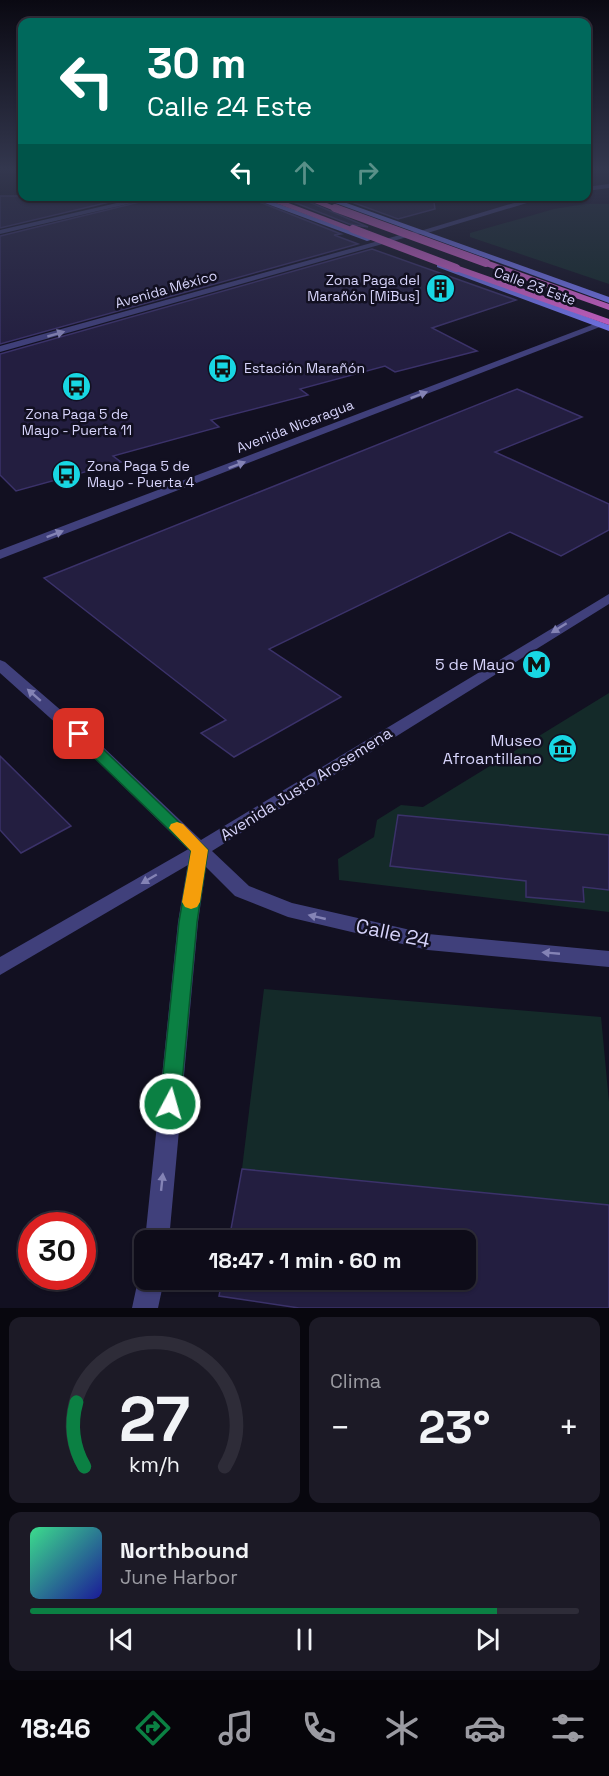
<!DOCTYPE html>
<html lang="es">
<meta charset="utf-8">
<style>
body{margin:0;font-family:"Space Grotesk",sans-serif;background:#1c1a26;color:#f1f3f6;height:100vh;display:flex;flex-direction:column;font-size:22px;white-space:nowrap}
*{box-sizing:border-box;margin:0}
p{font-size:20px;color:#9b9ba2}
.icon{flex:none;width:33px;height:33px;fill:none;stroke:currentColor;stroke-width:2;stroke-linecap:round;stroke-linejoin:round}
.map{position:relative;height:1308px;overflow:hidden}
.details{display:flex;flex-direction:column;gap:9px;padding:9px;background:#08070e;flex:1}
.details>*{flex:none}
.banner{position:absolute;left:18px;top:18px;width:573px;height:183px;border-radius:12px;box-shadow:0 2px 4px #0004,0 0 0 2px #2e2c38;background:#00695c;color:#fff;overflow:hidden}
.speed{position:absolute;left:18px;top:1212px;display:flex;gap:12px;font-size:30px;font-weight:700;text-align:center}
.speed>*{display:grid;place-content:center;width:78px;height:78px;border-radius:50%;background:#0e0c19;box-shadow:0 2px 4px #0004,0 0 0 2px #2e2c38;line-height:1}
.speed .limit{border:9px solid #d22;background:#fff;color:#111}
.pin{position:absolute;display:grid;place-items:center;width:51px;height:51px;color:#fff;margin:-26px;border-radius:12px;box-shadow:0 3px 9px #0006}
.me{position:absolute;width:66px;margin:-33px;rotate:6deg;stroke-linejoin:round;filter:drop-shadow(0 0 4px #0008)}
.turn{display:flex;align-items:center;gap:21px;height:126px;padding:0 30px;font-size:27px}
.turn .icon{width:78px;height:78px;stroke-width:2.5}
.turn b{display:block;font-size:42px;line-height:51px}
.lanes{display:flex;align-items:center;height:57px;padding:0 30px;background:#0003;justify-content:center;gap:30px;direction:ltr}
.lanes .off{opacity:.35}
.big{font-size:45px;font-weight:700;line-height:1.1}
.details .tile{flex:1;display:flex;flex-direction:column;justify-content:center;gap:9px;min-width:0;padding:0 21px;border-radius:12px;background:#1c1a26}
.details .dial{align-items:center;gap:0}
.dial svg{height:156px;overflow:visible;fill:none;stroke:#2e2c38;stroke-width:7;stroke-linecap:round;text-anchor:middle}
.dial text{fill:#f1f3f6;stroke:none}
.song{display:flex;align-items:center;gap:18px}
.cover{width:72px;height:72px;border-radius:9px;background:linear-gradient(135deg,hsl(150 70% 55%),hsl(240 70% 35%))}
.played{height:6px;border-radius:3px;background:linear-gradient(90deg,#0b8043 85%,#2e2c38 85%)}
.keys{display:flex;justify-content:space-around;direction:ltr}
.heat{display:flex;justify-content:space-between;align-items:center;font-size:33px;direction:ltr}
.details .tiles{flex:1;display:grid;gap:9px;grid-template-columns:1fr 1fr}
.tile:last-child{grid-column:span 2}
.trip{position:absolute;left:134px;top:1230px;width:342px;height:60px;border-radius:12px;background:#0e0c19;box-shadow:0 2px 4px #0004,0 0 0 2px #2e2c38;font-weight:700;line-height:60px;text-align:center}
.tab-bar{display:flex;height:96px;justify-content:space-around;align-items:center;background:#06050a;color:#9b9ba2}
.tab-bar .icon{width:42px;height:42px}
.tab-bar .on{color:#0b8043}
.tab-bar b{font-size:27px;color:#f1f3f6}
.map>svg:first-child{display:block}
</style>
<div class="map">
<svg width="609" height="1308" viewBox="0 0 609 1308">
<rect width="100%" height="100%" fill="#121021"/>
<g fill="#142a29">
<path d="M585,204H609V284L470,237V233L554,209Z"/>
<path d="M609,693V912L339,880L338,859L374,837L377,820L401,805L423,807Z"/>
<path d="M264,989L601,1017L609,1102V1205L242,1169Z"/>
</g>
<g fill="#231e40" stroke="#3b326a" stroke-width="1.5">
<path d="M0,196H135L0,228Z"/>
<path d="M164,196H244L341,234L334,235L358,244L0,344V236Z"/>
<path d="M278,196H295L368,227L349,224Z"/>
<path d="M335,196H433L435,209L398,219Z"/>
<path d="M372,249L516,300L432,328L477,351L395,372L385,366L300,389L308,395L211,420L219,427L113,456L121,462L16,491L0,475V354Z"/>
<path d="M517,389L582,417L495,452L609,504V530L561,556L510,532L269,649L341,697L234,757L201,733L226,720L44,578Z"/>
<path d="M0,756L71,826L21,853L0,830Z"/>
<path d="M398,815L609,835V890L583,887L584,902L526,897V881L390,866Z"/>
<path d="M242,1169L609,1205V1308H299L219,1296L222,1280H465V1240H229Z"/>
</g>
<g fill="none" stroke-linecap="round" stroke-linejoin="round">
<g fill="#40407b" fill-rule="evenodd">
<path d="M147,196H162L0,234V230Z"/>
<path d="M418,230L425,232L0,352V346Z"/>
<path d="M597,323L605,325L0,559V550Z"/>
<path d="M609,594V604L212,851L249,886L292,903L428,934L609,951V967L428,950L288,917L235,896L206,867L198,922L169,1240H145L178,922L190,851L88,752L0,673V660L5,662L100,744L201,840Z"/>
<path d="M144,1270V1280H164L158,1308H132L138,1280Z"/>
</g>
<g fill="#40407b" fill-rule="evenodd">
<path d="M609,184V188L586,191V187Z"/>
<path d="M537,196H550L424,234L417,232Z"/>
<path d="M199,843L205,845L208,850L205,855L0,975V957Z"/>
</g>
<g fill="#7577f1" fill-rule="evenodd">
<path d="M246,196H257L374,239L367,241Z"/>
<path d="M316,196H327L609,297V303Z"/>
<path d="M437,263H443L609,325V331L437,267Z"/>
</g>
<g fill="#d262cc" fill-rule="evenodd">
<path d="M257,196H270L357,229L350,231Z"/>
<path d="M297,196H310L339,208L332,210Z"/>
<path d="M483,261H489L609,304V310L483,265Z"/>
<path d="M453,266H459L609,319V325L453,270Z"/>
</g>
<g stroke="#d262cc" stroke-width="8">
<path d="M335,208L486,263"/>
<path d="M353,229L456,268"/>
</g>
</g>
<defs><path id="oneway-solid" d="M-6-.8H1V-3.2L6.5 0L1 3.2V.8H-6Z" transform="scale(1.5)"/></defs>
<g fill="#8483b5">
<use href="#oneway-solid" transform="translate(56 334) rotate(-16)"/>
<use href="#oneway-solid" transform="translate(419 395) rotate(-21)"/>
<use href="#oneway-solid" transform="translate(237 465) rotate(-21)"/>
<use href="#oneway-solid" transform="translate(55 534) rotate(-21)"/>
<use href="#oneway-solid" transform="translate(559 628) rotate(148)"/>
<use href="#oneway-solid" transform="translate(34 695) rotate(-139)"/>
<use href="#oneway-solid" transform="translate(149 879) rotate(150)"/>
<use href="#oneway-solid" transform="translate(317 917) rotate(-167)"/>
<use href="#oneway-solid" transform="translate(551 953) rotate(-175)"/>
<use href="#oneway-solid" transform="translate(162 1182) rotate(-84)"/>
</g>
<linearGradient id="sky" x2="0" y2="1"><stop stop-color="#0a0912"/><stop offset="0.48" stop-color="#33374e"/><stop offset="1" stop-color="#33374e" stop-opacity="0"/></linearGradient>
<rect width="609" height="352" fill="url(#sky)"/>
<path fill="#0b8043" stroke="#07532c" stroke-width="1.5" d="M79,729L84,731L208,850L197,922L180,1104L177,1110L170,1113L163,1110L160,1104L179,922L191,851L73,737L71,734L73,731Z"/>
<path fill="#f59e0b" d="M177,822L183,824L208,850L200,902L197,907L191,909L185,907L182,902L191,851L169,828L171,824Z"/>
<defs>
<symbol id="building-disc" viewBox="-11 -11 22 22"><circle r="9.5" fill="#18d7e3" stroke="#121021"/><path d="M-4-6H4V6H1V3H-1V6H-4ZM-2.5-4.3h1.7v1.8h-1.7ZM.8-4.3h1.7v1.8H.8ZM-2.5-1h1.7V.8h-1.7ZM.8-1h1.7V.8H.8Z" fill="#111"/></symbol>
<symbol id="bus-disc" viewBox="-11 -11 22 22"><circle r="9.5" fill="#18d7e3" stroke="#121021"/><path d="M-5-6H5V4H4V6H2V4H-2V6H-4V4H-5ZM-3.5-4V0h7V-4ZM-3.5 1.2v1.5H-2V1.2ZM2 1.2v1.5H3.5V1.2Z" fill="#111"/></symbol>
<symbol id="metro-disc" viewBox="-11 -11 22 22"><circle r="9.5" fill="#18d7e3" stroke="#121021"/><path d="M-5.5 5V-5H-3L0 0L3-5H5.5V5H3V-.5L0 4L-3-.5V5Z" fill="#111"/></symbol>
<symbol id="museum-disc" viewBox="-11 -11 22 22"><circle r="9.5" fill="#18d7e3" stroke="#121021"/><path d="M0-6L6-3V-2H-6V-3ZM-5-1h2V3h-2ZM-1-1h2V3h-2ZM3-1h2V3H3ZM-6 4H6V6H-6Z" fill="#111"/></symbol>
</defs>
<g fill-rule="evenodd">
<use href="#building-disc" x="424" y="272" width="33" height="33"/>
<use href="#bus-disc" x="206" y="352" width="33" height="33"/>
<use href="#bus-disc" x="60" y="370" width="33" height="33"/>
<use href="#bus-disc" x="50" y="458" width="33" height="33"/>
<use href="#metro-disc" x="520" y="648" width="33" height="33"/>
<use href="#museum-disc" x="546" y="732" width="33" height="33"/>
</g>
<g text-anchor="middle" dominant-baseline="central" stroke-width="5" stroke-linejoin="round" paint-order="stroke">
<g font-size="14" fill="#d7d4fb" stroke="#121021" text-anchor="start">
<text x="420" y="280" text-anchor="end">Zona Paga del<tspan x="420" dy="16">Marañón [MiBus]</tspan></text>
<text x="244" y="368">Estación Marañón</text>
<text x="77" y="414" text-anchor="middle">Zona Paga 5 de<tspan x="77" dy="16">Mayo - Puerta 11</tspan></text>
<text x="87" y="466">Zona Paga 5 de<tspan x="87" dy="16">Mayo - Puerta 4</tspan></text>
</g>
<g font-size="14" fill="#d7d4fb" stroke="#121021">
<text transform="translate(535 286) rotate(20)">Calle 23 Este</text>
<text transform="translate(166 289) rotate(-16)">Avenida México</text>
<text transform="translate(295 426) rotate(-21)">Avenida Nicaragua</text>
</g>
<g font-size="16" fill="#d7d4fb" stroke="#121021" text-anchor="end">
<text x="515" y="664">5 de Mayo</text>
<text x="542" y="740">Museo<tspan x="542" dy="18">Afroantillano</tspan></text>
</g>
<g font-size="16" fill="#d7d4fb" stroke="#121021">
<text transform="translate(306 784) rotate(-32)">Avenida Justo Arosemena</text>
</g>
<g font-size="20" fill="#d7d4fb" stroke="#121021">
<text transform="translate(393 933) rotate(12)">Calle 24</text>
</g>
</g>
</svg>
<div class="speed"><div class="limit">30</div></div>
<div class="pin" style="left:79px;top:734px;background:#d93025"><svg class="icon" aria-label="arrive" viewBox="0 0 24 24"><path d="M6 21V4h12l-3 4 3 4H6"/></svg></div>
<svg class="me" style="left:170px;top:1104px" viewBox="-20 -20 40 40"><circle r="17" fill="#0b8043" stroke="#fff" stroke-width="3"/><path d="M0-11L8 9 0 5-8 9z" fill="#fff"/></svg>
<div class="trip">18:47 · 1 min · 60 m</div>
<div class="banner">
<div class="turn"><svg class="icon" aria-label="left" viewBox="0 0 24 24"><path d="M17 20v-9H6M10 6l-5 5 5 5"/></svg><div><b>30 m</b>Calle 24 Este</div></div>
<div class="lanes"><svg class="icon" aria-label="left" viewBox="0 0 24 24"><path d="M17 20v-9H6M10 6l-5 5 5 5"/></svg><svg class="icon off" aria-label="ahead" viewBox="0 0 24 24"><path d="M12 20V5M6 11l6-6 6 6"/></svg><svg class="icon off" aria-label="right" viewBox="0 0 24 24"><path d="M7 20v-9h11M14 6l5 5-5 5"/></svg></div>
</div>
</div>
<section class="details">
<div class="tiles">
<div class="tile dial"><svg viewBox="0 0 100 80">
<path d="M14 69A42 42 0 1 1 86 69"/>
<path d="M14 69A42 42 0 0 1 10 36" stroke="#0b8043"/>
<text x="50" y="56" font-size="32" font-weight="700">27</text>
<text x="50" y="72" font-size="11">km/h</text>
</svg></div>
<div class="tile"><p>Clima</p>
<div class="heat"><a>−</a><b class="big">23°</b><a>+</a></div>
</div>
<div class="tile">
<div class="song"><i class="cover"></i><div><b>Northbound</b><p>June Harbor</p></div></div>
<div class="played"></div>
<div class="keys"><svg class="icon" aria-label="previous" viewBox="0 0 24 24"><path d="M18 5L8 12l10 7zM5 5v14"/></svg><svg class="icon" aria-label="pause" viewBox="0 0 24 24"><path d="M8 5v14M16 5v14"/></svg><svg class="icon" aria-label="next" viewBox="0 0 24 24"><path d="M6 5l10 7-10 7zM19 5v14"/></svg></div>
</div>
</div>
</section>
<nav class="tab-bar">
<b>18:46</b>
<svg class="icon on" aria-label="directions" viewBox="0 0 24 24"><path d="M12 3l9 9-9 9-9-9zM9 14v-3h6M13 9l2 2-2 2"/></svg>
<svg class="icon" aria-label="music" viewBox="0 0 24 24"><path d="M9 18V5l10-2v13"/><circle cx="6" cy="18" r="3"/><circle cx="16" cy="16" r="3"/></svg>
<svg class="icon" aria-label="phone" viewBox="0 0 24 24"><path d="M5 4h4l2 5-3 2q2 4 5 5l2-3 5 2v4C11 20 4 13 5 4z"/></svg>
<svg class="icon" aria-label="climate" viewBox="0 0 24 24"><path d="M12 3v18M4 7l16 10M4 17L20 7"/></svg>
<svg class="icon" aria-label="car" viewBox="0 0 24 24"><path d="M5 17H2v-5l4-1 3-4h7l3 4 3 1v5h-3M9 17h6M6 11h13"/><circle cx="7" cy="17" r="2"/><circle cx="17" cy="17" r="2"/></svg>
<svg class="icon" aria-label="filters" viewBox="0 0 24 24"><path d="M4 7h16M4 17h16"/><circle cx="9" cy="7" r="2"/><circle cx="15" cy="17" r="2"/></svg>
</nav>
